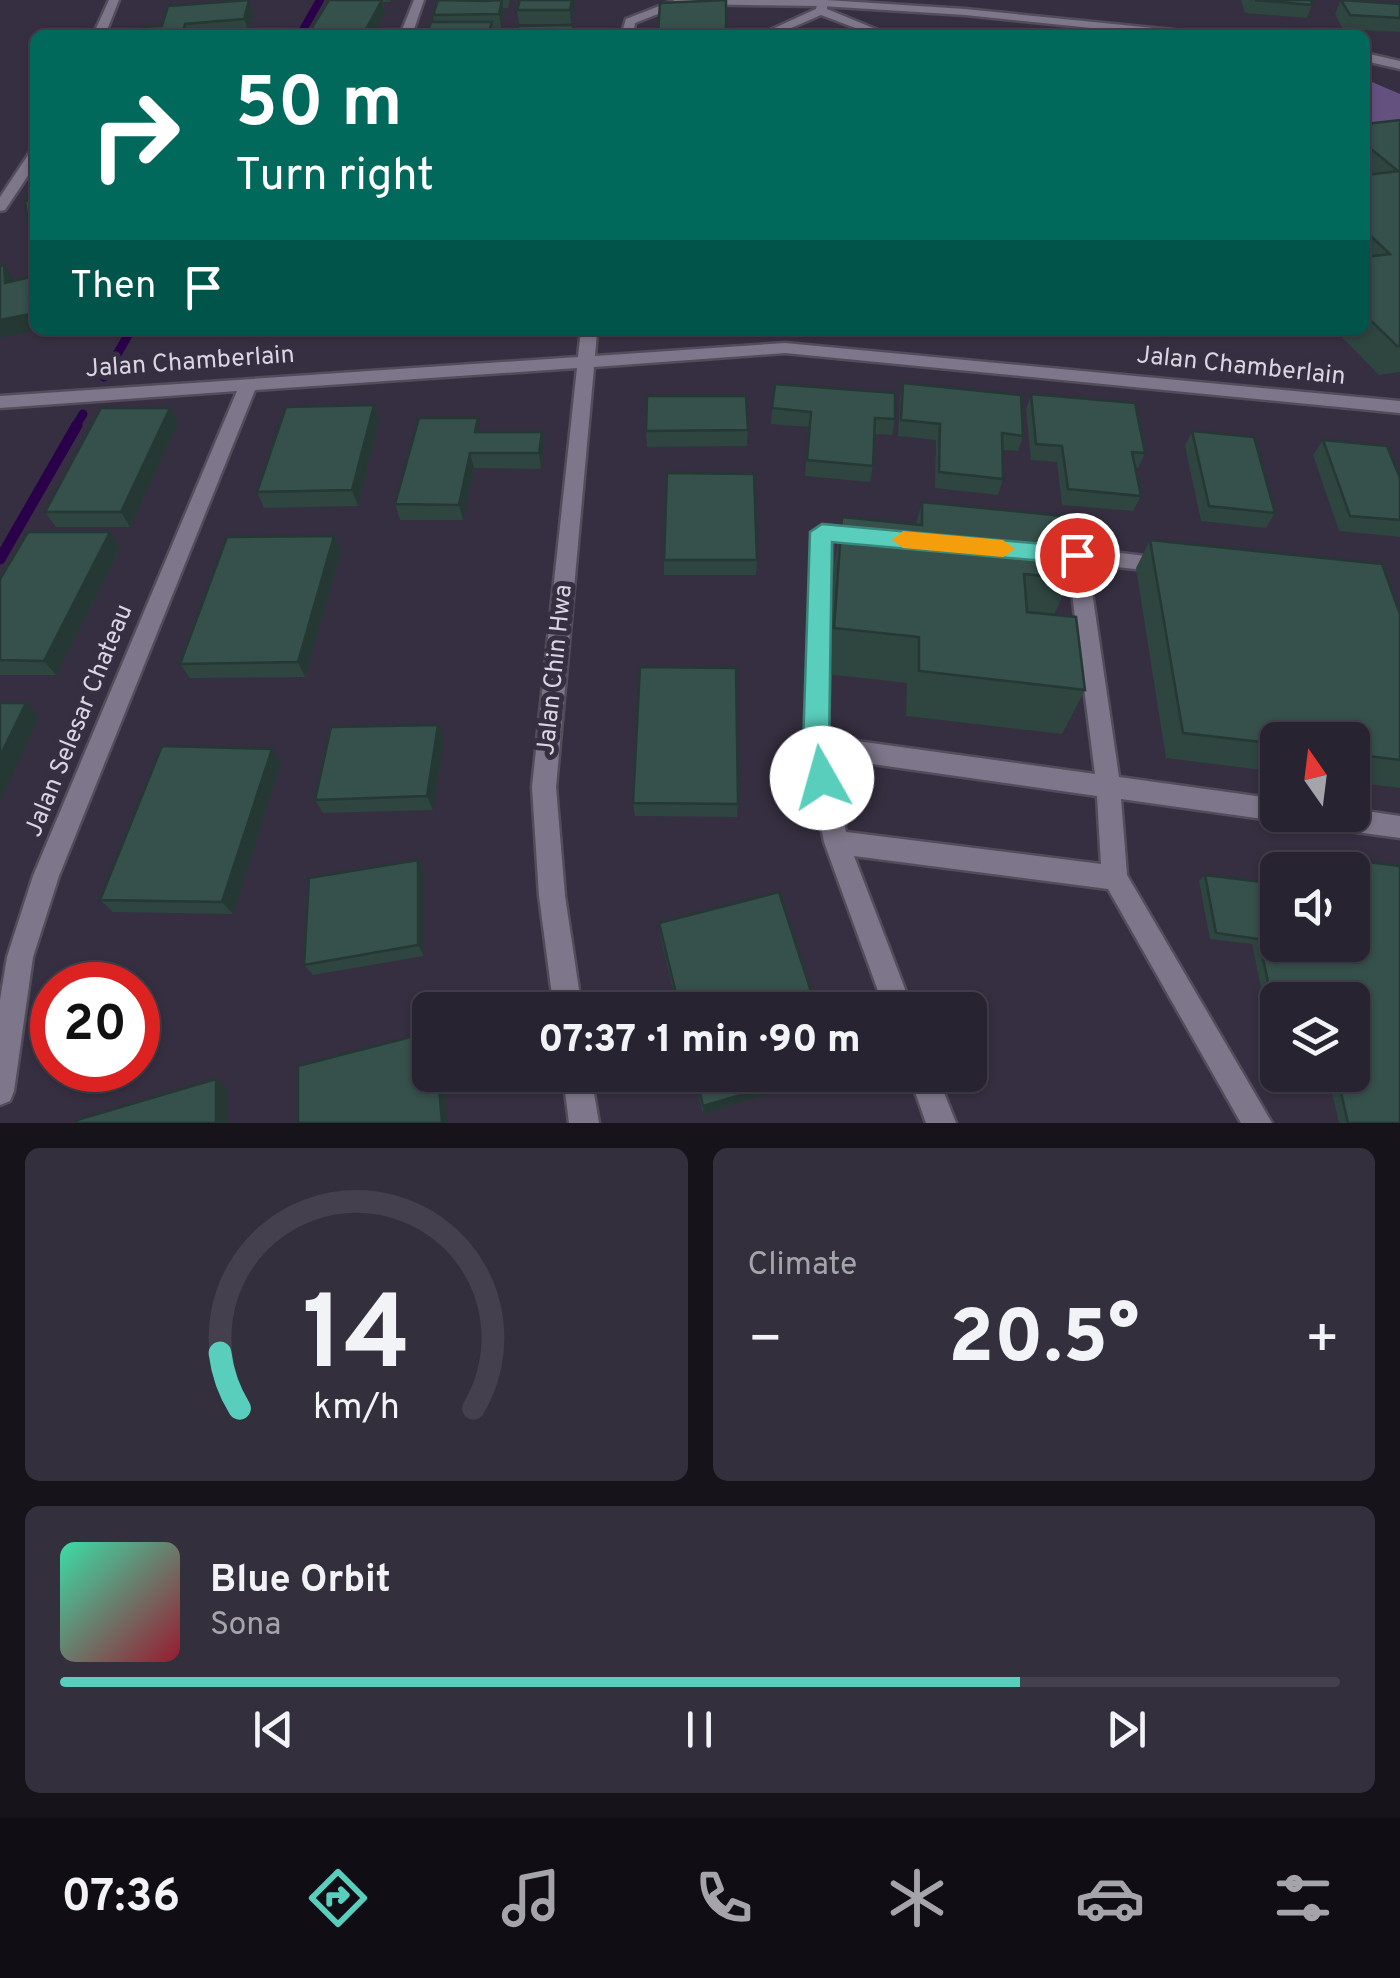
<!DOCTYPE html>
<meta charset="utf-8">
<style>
body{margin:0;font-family:Overpass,sans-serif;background:#342f3d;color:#f1f3f6;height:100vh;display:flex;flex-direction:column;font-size:38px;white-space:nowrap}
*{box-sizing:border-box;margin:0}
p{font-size:32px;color:#a5a4ab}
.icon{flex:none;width:55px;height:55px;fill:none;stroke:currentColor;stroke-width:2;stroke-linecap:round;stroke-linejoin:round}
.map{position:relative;height:1123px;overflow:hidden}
.panel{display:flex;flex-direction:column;gap:25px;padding:25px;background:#16131b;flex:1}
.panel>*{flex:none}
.top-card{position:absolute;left:30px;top:30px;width:1340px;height:305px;border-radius:15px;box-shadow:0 2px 8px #0004,0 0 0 2px #44404d;background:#00695c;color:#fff;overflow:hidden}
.needle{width:65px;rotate:346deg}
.buttons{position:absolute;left:1260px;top:722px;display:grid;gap:20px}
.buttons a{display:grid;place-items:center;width:110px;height:110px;border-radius:15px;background:#282331;box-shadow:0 2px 8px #0004,0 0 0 2px #44404d;font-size:50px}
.speed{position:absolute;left:30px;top:962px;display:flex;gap:20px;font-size:50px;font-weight:700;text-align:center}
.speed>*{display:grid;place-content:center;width:130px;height:130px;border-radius:50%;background:#282331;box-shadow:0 2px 8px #0004,0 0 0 2px #44404d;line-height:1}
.speed .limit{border:15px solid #d22;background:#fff;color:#111}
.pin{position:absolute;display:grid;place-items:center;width:85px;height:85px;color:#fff;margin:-42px;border:5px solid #fff;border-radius:50%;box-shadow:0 2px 10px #0007}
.me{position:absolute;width:110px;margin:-55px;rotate:353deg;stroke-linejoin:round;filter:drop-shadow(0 0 8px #0008)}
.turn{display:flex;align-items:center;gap:35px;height:210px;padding:0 40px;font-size:45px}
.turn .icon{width:130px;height:130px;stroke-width:2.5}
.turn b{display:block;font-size:70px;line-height:85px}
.then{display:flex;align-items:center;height:95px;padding:0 40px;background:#0003;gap:20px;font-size:38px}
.big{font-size:75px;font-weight:800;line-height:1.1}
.panel .card{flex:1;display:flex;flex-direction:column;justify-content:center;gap:15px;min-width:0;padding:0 35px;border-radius:15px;background:#342f3d}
.panel .dial{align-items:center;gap:0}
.dial svg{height:260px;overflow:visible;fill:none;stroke:#44404d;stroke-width:7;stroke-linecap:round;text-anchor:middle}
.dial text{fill:#f1f3f6;stroke:none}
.song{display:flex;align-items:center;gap:30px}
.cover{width:120px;height:120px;border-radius:15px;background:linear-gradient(135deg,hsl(160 70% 55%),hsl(350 70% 35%))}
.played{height:10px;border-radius:5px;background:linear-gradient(90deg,#5acebd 75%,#44404d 75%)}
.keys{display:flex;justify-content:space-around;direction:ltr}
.heat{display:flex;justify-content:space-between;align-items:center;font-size:55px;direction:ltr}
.panel .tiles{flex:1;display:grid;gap:25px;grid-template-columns:1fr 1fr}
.card:last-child{grid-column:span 2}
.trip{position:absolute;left:412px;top:992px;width:575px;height:100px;border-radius:15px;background:#282331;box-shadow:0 2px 8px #0004,0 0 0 2px #44404d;font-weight:800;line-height:100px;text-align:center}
.dock{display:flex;height:160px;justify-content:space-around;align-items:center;background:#100e14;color:#a5a4ab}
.dock .icon{width:70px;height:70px}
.dock .active{color:#5acebd}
.dock b{font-size:45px;color:#f1f3f6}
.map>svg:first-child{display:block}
</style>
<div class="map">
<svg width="1400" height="1123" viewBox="0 0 1400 1123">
<rect width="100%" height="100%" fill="#362f41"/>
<path fill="#645180" d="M1365,79L1400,94V130L1365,135Z"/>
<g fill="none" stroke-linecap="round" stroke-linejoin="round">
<path stroke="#2a004b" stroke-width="8" d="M300,35L320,0"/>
<g stroke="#2a004b" stroke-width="9">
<path d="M104,377L131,330"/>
<path d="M75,427L83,414"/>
</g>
<path stroke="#2a004b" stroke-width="11" d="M0,559L77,425"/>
<defs>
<g id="service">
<path d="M823,0L827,3V9L890,35H874L821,15L775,35H759L816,9L818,1Z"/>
<path d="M822,525L865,529L875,536L865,543L832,540L828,737L1095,774L1068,562L1044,560L1034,552L1044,544L1171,559L1174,564L1171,569L1164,572L1088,564L1119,777L1278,799V815H1288L1278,821L1121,799L1127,875L1272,1123H1241L1108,889L854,856L913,1010H885L824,842L805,746L812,532ZM830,758L1097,796L1101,864L846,832Z"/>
<path d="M1352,809L1400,816V838L1312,826L1303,823L1300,815H1352Z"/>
<path d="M909,1075H937L956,1123H926Z"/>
</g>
<g id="minor">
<path d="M109,0H119L105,35H93Z"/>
<path d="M414,0H424L412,35H400Z"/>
<path d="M675,0H826L965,9L1193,32L1199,35H1159L965,15L822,6L683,4L635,23L633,35H621L626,19Z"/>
<path d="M1365,53L1400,61V69L1365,61Z"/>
<path d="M35,151V165L5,210L0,211V197L30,152Z"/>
<path d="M581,330H597L595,356L785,343L1400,401V413L785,353L594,367L556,787L565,896L582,1010H554L539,896L532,787L577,368L255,390L59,876L33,957L14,1091L10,1101L0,1105V1000L7,957L33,876L237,391L0,408V396L578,357Z"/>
<path d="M563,1075H591L599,1123H569Z"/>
</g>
</defs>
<use href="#service" stroke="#524c5b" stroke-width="5"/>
<use href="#minor" stroke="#524c5b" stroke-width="5"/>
<use href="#service" fill="#7e778b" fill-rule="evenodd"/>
<use href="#minor" fill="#7e778b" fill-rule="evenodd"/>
</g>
<g fill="#2e4540">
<path d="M329,0H391L390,2H383L385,13L374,35H311L310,31Z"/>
<path d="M438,0H510L508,8H503L504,14L501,28H493L434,22L433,15Z"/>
<path d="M575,0L571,24H519L517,10Z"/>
<path d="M1241,0H1311L1312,5L1307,18L1245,13Z"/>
<path d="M1341,0L1400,4V32L1343,29L1335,14Z"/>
<path d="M253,13L249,33L225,35H139L162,26Z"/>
<path d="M1400,120V372L1379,375L1335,330H1365V124Z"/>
<path d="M903,383L1023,436L1018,451L1003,450V479L998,495L935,488L936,440L898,436L900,398Z"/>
<path d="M1031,394L1145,453L1138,468H1135L1141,496L1133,511L1062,505L1057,462L1031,460L1026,410Z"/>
<path d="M374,405L379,421L358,506L264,508L257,492Z"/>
<path d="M170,408L178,423L130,527H56L45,512Z"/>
<path d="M772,408L895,419L892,435L874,434L873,466L870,482L805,476L809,427L771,424Z"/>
<path d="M748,430L747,446L647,447L646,431Z"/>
<path d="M1192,431L1275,513L1266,528L1201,521L1185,446Z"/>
<path d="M481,432H542L544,448L541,469L474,468L463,520H400L395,504Z"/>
<path d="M1323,440L1400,478V537L1339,531L1313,455Z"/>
<path d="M922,502L1070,579L1054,615L1085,690L1062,734L906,716L907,683L826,674L834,565L842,517L916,524Z"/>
<path d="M110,532L120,548L56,675H0V579Z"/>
<path d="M334,536L341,551L305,677L190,678L180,664Z"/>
<path d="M1150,540L1400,614V788L1352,782V740H1278V772L1166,758L1136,568Z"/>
<path d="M664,560H757L756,575H664Z"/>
<path d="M444,739L433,810L323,813L315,800Z"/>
<path d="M281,762L233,914L113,912L100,900Z"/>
<path d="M633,803L738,804L737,817L635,816Z"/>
<path d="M1343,859L1400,866V1123H1339L1328,1075H1352L1278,1000V1052H1274L1252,944L1210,939L1199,881L1205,875L1352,945V870H1337L1336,866Z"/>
<path d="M418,860L424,872V956L313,975L304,965Z"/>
<path d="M659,923L817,1010H678L660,935Z"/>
<path d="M694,1075H832L703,1114Z"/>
</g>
<g fill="#263834">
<path d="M249,0L253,13L249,33L244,19Z"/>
<path d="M382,0L385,13L374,35H366L365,31Z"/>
<path d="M502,0L504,14L501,28L499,14Z"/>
<path d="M572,0H575L571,24L570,10Z"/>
<path d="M185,24L189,35H182Z"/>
<path d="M35,230V243L29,232Z"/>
<path d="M4,265L14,281L5,283Z"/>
<path d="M35,296L36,330L0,338V320L29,298Z"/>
<path d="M374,405L379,421L358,506L352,490Z"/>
<path d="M170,408L178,423L130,527L121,512Z"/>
<path d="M542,432L544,448L541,469L539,453Z"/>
<path d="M470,453L474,468L463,520L459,505Z"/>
<path d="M110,532L120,548L56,675L44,661Z"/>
<path d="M334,536L341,551L305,677L298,662Z"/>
<path d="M26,703L39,717L0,800V756Z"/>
<path d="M438,725L444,739L433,810L427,796Z"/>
<path d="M272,749L281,762L233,914L222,902Z"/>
<path d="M418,860L424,872V956L418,945Z"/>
<path d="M438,1075H443L448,1123H442Z"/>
<path d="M808,1075H832L703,1114V1106Z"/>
<path d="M216,1079L228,1088V1123H216Z"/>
</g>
<g fill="#36504b" stroke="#263834" stroke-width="2.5">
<path d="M249,0L244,19L185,24L182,35H139L141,27L162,26L168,6Z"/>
<path d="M329,0H382L365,31H310Z"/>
<path d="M438,0L485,1L502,0L499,14L433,15Z"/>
<path d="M520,0H572L570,10H517Z"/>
<path d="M726,0V35H658L660,3Z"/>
<path d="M1255,0H1311L1312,5Z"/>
<path d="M1341,0L1400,4V18L1350,15Z"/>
<path d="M431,22H492L488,35H426Z"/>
<path d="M573,25L572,35H516L518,26Z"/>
<path d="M1400,120V171H1398L1365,144V124Z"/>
<path d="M1400,171V346H1397L1365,315V257L1390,254L1371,236L1365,237V175Z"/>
<path d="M35,199V230L29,232L25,201Z"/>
<path d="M4,265L5,283L35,276V296L29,298L30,314L0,320V266Z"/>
<path d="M903,383L1021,395L1023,436L1002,433L1003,479L939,472L940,424L901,420Z"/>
<path d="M775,384L895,393V419L875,418L873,466L807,460L811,412L772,408Z"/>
<path d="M1031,394L1135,403L1145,453L1132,452L1141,496L1068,489L1062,446L1036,444Z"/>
<path d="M647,396H746L748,430L646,431Z"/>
<path d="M374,405L352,490L257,492L286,407Z"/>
<path d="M101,408H170L121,512H45Z"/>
<path d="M419,418H478L475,432H542L539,453H470L459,505L395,504Z"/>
<path d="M1192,431L1254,437L1275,513L1209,506Z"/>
<path d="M1323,440L1387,446L1400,478V520L1350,516Z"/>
<path d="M667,473L754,474L757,560H664Z"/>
<path d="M922,502L1063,516L1070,579L1024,574L1027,612L1076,617L1085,690L919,671V637L834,628L842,517L922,525Z"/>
<path d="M28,532H110L44,661L0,660V579Z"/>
<path d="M334,536L298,662L180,664L227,537Z"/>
<path d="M1150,540L1382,564L1400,614V760L1352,754V740H1278V744L1183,733Z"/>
<path d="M640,667L736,668L738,804L633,803Z"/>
<path d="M0,703H26L0,756Z"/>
<path d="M438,725L427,796L315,800L331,727Z"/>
<path d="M162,746L272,749L222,902L100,900Z"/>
<path d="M1343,859L1400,866V1123H1348L1337,1075H1352V1000H1278V1030L1259,939L1216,933L1205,875L1278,884V945H1352V870H1346Z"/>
<path d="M418,860V945L304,965L309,878Z"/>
<path d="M779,892L817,1010H680L659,923Z"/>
<path d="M430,1032V1075H438L442,1123H298V1066Z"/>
<path d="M696,1075H808L703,1106Z"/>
<path d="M216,1079V1123H77V1120Z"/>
</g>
<path fill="#5acebd" stroke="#3a867b" stroke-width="2.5" d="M822,524L1077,547L1088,555L1077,564L832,542L829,746L836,778L832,787L822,790L813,787L803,746L810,532Z"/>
<path fill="#f59e0b" d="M903,531L1003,540L1015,549L1003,557L903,548L892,540Z"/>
<g text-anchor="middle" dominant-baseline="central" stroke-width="10" stroke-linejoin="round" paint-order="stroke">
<g font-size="25" fill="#d9d5e1" stroke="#362f41">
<text transform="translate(190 363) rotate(-4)">Jalan Chamberlain</text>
<text transform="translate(1241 367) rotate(6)">Jalan Chamberlain</text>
<text transform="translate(556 670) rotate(-84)">Jalan Chin Hwa</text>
<text transform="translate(80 721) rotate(-68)">Jalan Selesar Chateau</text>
</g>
</g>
</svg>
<div class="buttons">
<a><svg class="needle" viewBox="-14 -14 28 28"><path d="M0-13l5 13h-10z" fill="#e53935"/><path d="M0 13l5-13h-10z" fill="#a5a4ab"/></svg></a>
<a><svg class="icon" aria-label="sound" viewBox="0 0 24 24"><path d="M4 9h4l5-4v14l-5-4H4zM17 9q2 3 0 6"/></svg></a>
<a><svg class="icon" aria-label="layers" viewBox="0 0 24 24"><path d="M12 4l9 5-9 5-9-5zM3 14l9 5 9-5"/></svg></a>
</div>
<div class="speed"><div class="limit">20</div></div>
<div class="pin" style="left:1077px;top:555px;background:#d93025"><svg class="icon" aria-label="arrive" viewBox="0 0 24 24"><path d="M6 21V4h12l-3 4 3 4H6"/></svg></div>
<svg class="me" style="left:822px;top:778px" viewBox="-20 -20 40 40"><circle r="19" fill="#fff"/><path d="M0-13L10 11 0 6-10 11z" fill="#5acebd"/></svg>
<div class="trip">07:37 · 1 min · 90 m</div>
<div class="top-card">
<div class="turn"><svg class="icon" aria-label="right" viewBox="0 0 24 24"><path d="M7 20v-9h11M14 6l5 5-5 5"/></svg><div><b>50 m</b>Turn right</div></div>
<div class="then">Then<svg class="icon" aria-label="arrive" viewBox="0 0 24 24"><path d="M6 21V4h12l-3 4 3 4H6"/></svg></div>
</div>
</div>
<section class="panel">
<div class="tiles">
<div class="card dial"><svg viewBox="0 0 100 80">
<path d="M14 69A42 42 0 1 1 86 69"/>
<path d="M14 69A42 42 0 0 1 8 52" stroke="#5acebd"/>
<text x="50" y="56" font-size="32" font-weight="700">14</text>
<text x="50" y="72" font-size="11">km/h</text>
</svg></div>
<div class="card"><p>Climate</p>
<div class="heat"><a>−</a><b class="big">20.5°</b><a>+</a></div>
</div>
<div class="card">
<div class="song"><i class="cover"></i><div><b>Blue Orbit</b><p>Sona</p></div></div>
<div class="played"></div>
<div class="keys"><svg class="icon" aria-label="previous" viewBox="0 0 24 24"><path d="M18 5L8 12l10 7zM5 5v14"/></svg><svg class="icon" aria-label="pause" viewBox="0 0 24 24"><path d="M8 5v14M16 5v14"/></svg><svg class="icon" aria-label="next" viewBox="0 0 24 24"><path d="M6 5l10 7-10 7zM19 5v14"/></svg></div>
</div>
</div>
</section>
<nav class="dock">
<b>07:36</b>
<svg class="icon active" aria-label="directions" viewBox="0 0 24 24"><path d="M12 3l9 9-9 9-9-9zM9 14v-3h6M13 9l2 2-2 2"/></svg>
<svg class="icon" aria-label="music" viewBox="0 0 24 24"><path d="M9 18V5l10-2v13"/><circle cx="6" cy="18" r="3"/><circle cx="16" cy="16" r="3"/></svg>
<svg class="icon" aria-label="phone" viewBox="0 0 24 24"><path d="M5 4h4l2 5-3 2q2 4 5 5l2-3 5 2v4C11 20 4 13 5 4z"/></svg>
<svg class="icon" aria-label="climate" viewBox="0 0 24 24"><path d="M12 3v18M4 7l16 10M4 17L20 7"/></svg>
<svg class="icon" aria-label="car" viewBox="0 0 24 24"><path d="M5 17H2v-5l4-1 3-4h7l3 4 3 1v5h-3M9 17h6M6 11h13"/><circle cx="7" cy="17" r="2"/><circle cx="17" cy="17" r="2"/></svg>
<svg class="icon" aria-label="filters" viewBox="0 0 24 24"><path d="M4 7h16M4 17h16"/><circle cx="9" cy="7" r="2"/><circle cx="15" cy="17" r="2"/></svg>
</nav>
